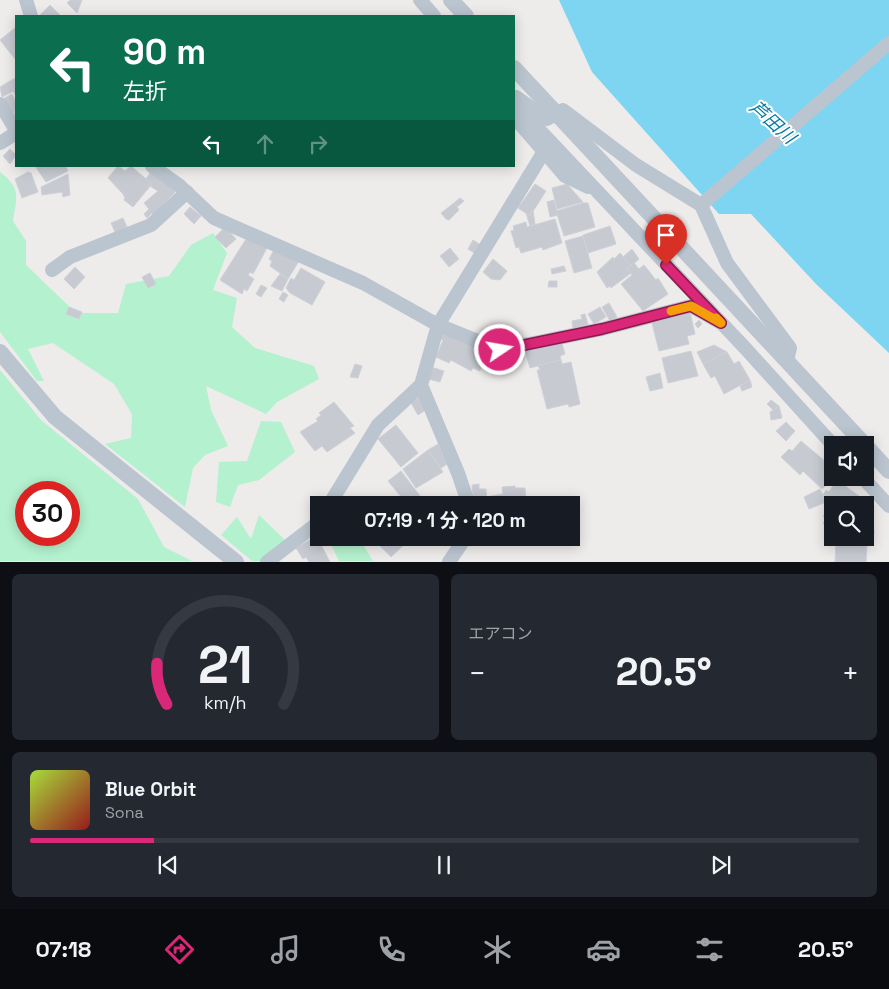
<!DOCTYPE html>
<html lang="ja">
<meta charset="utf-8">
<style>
body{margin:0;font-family:"Space Grotesk","Noto Sans JP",sans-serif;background:#242831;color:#f1f3f6;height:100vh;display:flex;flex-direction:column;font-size:19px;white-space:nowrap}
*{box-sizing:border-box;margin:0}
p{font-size:16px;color:#9ea1a6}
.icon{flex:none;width:28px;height:28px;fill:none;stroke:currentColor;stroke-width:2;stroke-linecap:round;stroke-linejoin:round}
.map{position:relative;height:562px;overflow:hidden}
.side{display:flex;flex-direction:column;gap:12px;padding:12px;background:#0d0f14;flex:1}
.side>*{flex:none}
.guide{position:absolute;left:15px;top:15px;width:500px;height:152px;border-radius:0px;box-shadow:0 2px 12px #0003;background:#0b6e4f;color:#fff;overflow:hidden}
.fabs{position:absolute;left:824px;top:436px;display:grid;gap:10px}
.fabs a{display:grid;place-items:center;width:50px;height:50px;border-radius:0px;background:#171b24;box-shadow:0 2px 12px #0003;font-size:25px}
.speed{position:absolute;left:15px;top:481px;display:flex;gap:10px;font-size:25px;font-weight:700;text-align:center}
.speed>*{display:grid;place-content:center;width:65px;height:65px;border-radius:50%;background:#171b24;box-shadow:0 2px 12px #0003;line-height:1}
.speed .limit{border:8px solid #d22;background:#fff;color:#111}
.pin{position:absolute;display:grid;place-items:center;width:42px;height:42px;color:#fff;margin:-51px -21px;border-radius:50% 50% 50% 0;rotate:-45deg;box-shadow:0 0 5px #0007}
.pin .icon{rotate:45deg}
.me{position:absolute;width:55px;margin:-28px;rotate:78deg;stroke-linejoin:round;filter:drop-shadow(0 0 4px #0008)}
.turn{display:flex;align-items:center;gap:18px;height:105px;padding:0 25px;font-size:22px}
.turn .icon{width:65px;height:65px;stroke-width:2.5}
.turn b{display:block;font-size:35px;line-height:42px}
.lanes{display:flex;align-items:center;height:48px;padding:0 25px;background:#0003;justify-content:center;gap:25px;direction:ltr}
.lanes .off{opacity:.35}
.big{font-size:38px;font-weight:700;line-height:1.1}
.side .tile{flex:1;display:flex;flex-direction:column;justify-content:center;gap:8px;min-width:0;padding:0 18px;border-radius:8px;background:#242831}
.side .dial{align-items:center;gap:0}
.dial svg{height:130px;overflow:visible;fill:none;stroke:#363941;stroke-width:7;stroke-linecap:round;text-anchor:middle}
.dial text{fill:#f1f3f6;stroke:none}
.song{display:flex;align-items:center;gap:15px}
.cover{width:60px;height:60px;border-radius:8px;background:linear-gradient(135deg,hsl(80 70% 55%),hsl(0 70% 35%))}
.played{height:5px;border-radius:2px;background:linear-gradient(90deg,#db2777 15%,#363941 15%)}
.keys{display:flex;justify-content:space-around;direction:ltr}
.heat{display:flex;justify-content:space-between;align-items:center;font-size:28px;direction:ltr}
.side .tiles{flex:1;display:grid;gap:12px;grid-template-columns:1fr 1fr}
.tile:last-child{grid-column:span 2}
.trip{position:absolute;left:310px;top:496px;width:270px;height:50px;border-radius:0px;background:#171b24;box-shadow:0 2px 12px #0003;font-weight:700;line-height:50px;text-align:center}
.tabs{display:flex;height:80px;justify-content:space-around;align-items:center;background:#090b0e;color:#9ea1a6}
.tabs .icon{width:35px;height:35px}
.tabs .on{color:#db2777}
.tabs b{font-size:22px;color:#f1f3f6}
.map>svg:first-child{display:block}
</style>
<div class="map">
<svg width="889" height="562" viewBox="0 0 889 562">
<rect width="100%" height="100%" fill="#eeebeb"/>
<g fill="#b4f1ce" fill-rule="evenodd">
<path d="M0,172C21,188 17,197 13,221L26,241V265L76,313H118L126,284L169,276L191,245L213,233L227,253L213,290L237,298L232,327L255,348L314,366L319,379L277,402L266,414L206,386L211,410L228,446L205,455L193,468L185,507L105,444L131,438L132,414L114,384L53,343L28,349L44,381H37L0,332Z"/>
<path d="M0,370L41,420L138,499L164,547L192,561H221H0ZM69,492V535H26V492Z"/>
<path d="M261,421L281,422L295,452L259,480L238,485L230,507L216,502L219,462L247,461Z"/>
<path d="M259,515L286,541L264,561H252L221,535L237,517L251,539Z"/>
<path d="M328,538H359L373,561H339Z"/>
</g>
<path fill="#7ed5f1" d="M559,0H889V353L816,284L751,214H719L592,72Z"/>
<g fill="#c7cad1" stroke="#ced1d8">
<path d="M70,0H82L77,13L67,3Z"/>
<path d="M50,5L61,16H39Z"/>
<path d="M16,27V58L15,59L0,40Z"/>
<path d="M16,78V96L8,82Z"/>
<path d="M8,82L14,91L2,97L0,87Z"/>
<path d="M12,94L16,102V116L14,111L11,113L3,99Z"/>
<path d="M10,149L16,155L10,164L3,156Z"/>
<path d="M35,166H65L68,171L46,182Z"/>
<path d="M118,166L125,171L131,166L152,184L133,207L124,200L125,198L123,194L108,178Z"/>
<path d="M28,172L31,173L38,192L22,198L15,179Z"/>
<path d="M150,173L177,190L153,215L152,213L147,218L144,214L149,209L144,203L158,191L150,186L152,184L146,179Z"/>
<path d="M68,174L70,195L63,197L62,192L42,195L41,187Z"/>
<path d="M535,184L546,191L530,216L518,208Z"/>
<path d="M567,184L583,202L557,209L552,188Z"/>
<path d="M460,198L464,201L457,207L454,203Z"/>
<path d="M554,200L558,215L550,217L547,202Z"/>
<path d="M454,203L459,210L449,220L446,219L441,213Z"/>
<path d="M583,203H588L595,227L564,236L556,211Z"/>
<path d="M190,207L201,216L194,224L184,214Z"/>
<path d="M533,210L535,224L530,226L526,213L530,216Z"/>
<path d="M123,218L127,227L115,232L111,223Z"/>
<path d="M555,219L562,243L543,250L542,247L521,253L519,247L516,248L511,231L514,230L513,226L526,222L527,227Z"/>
<path d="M610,226L616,244L588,253L583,235Z"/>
<path d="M225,227L236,239L226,248L215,237Z"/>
<path d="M248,236L267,248L253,274L250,272L248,275L254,279L247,291L244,289L242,294L220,280Z"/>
<path d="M583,236L592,268L574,273L565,241Z"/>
<path d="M473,240L481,245L476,254L468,249Z"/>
<path d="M275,248L299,261L288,279L270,266L272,261L269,259Z"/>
<path d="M450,248L459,259L449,267L440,256Z"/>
<path d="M632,249L639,259L631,266L623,257Z"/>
<path d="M620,253L631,266L627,268L631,273L611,288L610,286L607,288L597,272L613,257L614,259Z"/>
<path d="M493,259L507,271L500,280L491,279L483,272Z"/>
<path d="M634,263L639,269L644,265L656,280L658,278L668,294L643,311L621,284L632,275L627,268Z"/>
<path d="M564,266L566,271L552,274L551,269Z"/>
<path d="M75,267L85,277L74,289L64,279Z"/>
<path d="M301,268L325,282L312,305L290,293L286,288L291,278L294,280Z"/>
<path d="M150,273L156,284L148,288L142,277Z"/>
<path d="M280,274L288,279L282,291L271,286Z"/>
<path d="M549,281H557V287H548Z"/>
<path d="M261,285L267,288L261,297L256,294Z"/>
<path d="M283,292L288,295L284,302L279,299Z"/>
<path d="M609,303L617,317L610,321L602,307Z"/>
<path d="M69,307L82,312L79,319L66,314Z"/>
<path d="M600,307L606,317L594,324L588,314Z"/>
<path d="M690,312L695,334L687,336L689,344L659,351L652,323Z"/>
<path d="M585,314L588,325L573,328L572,321L582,319L581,315Z"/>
<path d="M699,320L702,324L698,328L695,324Z"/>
<path d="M444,332L489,352L480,371L473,368L471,371L451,360L449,363L436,357L443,340L441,339Z"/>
<path d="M561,340L565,354L560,356L561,360L530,368L525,351Z"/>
<path d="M523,345L524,359L509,360L507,350Z"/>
<path d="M714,345L727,352L703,364L697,352Z"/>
<path d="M691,351L698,376L668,383L662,358Z"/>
<path d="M489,352L495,354L498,364L485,368L483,364Z"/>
<path d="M727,352L734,364L739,361L750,380L724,394L715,376L711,378L703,364Z"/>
<path d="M561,360L562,364L571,362L580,404L569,407L568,404L547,409L537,370H540L538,365Z"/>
<path d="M355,364L362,366L358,378L350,377Z"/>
<path d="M431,367L444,371L440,382L428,379Z"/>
<path d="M660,373L663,388L650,391L646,377Z"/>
<path d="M750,380L752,387L742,391L740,386Z"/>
<path d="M420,397L427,409L418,415L411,403Z"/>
<path d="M771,400L779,406L774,411L767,404Z"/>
<path d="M334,402L354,426L350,428L355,433L327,452L322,446L315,451L300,432L318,421L316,419L321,415L319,413Z"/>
<path d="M779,406L782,418L771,420L770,412Z"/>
<path d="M786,422L795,431L786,441L776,431Z"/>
<path d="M396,425L418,453L401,467L378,439Z"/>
<path d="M801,441L832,467V478H835L822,489L803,471L800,475L781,457L789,449L792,451Z"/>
<path d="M438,444L447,464L441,468L428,450Z"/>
<path d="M428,450L443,472L416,488L403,469Z"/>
<path d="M401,471L420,496L408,505L388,481Z"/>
<path d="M837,480L859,496L852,505H832L825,500L823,495L826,490L829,492Z"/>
<path d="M479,484V489H486L487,505H474L472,485Z"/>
<path d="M515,486V488H525L526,505H487L486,497L503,494L502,487Z"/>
<path d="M820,489L826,502L809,509L804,497Z"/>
<path d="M866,507L871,516L865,520V508Z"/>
<path d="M832,510V534L823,523L826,520L823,516Z"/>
<path d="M867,519L870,523L866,530H874L873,544H867L866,562H835L836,543H840V538H865Z"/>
<path d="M313,538L315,541L318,539L330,562H309L306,557L303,559L296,548Z"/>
<path d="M372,538H411L391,557Z"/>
</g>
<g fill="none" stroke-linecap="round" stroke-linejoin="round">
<g stroke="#bbc5cf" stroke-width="14">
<path d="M26,0L31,16"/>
<path d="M420,0L434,16"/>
<path d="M516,97L547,119L563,110L636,165L701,205L727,263L790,348L787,361"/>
<path d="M514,103L746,349L833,445"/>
<path d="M0,104L16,130"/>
<path d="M514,117L565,176L588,187"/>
<path d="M0,143L16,133"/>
<path d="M152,166L180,186L214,218L363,283L438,325L500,350L602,329L691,306L721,323"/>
<path d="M701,205L889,43"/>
<path d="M52,270L70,257L151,225L187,192"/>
<path d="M863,478L889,506"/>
<path d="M329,505L378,425L421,385"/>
<path d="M469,505L458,473L421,385L438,325L543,153"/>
<path d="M267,562L319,522"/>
<path d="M449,562L465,538"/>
</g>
<g stroke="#bbc5cf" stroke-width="16">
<path d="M451,0L466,16"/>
<path d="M514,68L865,445"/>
<path d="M0,352L55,417L236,562"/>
<path d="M865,445L889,471"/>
</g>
</g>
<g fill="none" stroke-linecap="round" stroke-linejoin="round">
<defs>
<path id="route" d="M500,350L602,329L691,306L721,323L666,265"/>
</defs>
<use href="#route" stroke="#8e194d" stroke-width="12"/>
<use href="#route" stroke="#db2777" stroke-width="9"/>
<path stroke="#f59e0b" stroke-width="9" d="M671,311L691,306L721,323L716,318"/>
</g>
<g text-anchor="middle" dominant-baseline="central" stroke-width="4" stroke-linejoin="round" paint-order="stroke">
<g font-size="18" font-style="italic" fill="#047ca4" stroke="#fff">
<text transform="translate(773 122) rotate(42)">芦田川</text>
</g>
</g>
</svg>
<div class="fabs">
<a><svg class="icon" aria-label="sound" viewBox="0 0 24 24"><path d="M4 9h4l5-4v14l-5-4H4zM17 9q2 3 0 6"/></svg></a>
<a><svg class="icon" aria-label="search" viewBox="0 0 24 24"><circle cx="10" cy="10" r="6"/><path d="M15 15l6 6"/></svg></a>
</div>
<div class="speed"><div class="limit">30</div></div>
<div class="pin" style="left:666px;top:265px;background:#d93025"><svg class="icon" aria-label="arrive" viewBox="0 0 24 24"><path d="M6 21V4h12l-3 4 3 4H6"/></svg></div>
<svg class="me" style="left:500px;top:350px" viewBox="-20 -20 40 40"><circle r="17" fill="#db2777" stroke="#fff" stroke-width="3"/><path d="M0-11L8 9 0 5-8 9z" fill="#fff"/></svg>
<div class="trip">07:19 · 1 分 · 120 m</div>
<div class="guide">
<div class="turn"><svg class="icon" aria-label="left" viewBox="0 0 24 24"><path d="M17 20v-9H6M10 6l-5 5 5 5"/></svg><div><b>90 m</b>左折</div></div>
<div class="lanes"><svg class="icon" aria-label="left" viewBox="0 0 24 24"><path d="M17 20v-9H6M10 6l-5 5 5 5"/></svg><svg class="icon off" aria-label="ahead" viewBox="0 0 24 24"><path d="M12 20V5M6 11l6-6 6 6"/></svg><svg class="icon off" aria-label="right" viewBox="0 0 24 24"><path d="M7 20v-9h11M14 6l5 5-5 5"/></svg></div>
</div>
</div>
<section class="side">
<div class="tiles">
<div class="tile dial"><svg viewBox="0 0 100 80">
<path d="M14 69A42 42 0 1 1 86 69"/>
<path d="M14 69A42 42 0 0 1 8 44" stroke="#db2777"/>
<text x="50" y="56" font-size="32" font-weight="700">21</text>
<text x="50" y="72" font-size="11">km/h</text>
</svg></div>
<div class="tile"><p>エアコン</p>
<div class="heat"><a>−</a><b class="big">20.5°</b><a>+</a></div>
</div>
<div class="tile">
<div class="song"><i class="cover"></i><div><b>Blue Orbit</b><p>Sona</p></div></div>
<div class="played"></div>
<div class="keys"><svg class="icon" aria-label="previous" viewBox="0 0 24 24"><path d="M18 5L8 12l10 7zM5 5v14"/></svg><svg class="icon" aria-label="pause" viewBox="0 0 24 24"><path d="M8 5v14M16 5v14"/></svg><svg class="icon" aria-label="next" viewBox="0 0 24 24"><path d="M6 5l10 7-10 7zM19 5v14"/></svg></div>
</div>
</div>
</section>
<nav class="tabs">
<b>07:18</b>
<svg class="icon on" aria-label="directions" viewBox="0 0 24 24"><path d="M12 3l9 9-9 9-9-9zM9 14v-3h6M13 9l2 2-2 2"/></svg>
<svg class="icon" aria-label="music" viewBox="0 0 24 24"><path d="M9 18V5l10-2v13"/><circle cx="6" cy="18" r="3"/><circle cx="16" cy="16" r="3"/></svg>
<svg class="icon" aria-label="phone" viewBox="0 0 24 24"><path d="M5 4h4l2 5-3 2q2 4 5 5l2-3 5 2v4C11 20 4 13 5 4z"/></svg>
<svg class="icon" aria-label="climate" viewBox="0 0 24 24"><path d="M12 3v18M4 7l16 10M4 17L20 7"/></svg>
<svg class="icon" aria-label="car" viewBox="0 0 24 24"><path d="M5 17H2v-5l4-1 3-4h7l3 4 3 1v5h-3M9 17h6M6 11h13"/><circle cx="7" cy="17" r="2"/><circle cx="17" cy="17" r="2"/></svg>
<svg class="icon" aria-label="filters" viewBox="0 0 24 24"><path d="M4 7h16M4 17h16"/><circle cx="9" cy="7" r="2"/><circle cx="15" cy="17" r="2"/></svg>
<b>20.5°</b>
</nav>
